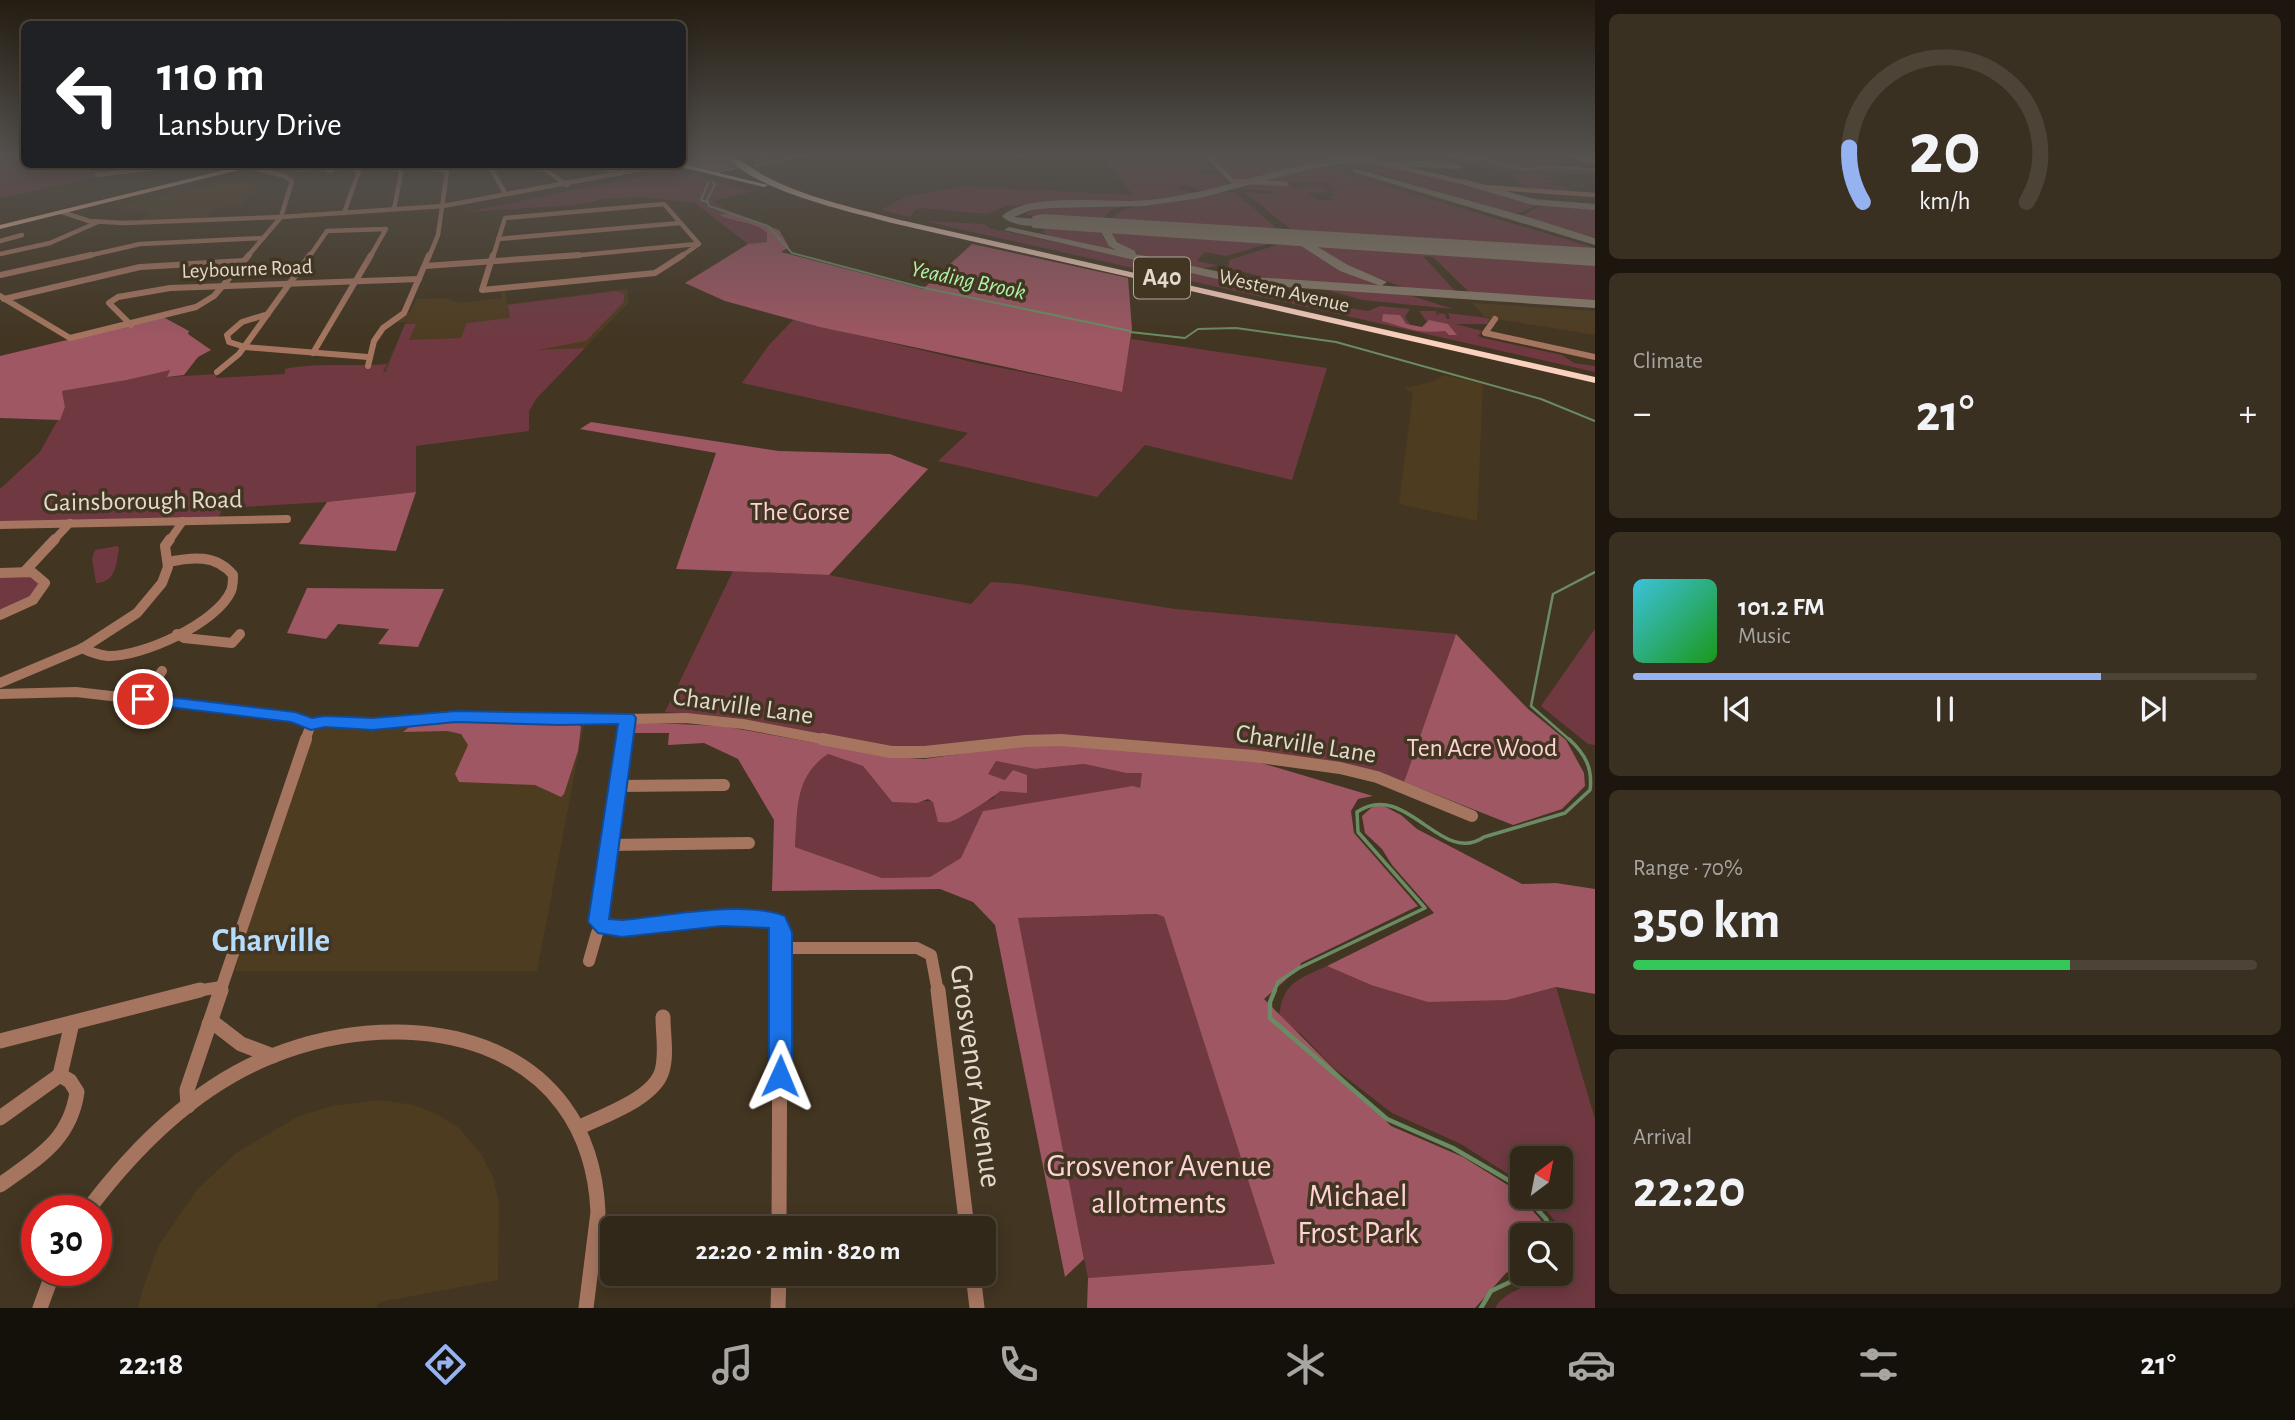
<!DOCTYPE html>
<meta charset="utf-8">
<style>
body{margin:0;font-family:"Alegreya Sans",sans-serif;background:#3a3022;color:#f1f3f6;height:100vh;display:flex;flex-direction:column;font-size:26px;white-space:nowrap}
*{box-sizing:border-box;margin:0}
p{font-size:23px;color:#a8a6a2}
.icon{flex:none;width:38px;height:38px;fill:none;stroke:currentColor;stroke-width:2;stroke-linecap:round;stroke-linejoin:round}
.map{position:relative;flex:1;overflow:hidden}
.side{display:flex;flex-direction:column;gap:14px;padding:14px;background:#1c160e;width:700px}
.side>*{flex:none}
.top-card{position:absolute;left:21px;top:21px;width:665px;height:147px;border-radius:10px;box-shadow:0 4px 18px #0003,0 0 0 2px #4d4438;background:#202124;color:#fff;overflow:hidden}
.needle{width:46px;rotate:32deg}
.buttons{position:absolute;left:1510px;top:1146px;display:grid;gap:14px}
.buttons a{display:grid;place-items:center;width:63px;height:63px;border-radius:10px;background:#322819;box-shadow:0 4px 18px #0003,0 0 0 2px #4d4438;font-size:35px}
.speed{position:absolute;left:21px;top:1195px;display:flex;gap:14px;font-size:35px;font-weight:700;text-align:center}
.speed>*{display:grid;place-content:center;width:91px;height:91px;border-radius:50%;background:#322819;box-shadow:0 4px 18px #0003,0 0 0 2px #4d4438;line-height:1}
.speed .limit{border:10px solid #d22;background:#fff;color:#111}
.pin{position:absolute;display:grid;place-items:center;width:60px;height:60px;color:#fff;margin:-30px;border:4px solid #fff;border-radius:50%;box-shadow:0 2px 7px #0007}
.me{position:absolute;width:77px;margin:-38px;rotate:1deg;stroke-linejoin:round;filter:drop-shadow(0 0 5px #0008)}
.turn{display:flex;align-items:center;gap:24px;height:147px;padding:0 21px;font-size:32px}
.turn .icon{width:91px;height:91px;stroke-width:2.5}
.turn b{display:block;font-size:49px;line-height:60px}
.big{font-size:52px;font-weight:700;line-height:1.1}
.side .widget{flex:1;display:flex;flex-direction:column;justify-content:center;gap:10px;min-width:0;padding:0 24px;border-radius:10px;background:#3a3022}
.side .dial{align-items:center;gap:0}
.dial svg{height:182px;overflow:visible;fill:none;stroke:#4d4438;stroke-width:7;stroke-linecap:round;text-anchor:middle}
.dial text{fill:#f1f3f6;stroke:none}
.song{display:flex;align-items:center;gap:21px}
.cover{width:84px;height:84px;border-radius:10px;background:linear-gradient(135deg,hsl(190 70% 55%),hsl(120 70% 35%))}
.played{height:7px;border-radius:4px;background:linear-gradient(90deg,#95b2f1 75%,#4d4438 75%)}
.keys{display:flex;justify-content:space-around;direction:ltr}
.heat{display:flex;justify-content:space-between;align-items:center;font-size:38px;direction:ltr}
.charge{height:10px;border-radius:5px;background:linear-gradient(90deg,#34c759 70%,#4d4438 0)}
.trip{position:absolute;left:600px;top:1216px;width:396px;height:70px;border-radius:10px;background:#322819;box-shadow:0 4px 18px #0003,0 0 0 2px #4d4438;font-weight:700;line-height:70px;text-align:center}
.menu{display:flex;height:112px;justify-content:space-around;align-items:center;background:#14100a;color:#a8a6a2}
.menu .icon{width:49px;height:49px}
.menu .current{color:#95b2f1}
.menu b{font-size:32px;color:#f1f3f6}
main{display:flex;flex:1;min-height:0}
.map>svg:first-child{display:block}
</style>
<main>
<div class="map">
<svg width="1595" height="1308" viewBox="0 0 1595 1308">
<rect width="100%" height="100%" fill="#423521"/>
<g fill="#4e3c21">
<path d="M1344,165L1475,202L1456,206L1326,168Z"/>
<path d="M247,181L257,184L242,207L216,208L206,218L140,221L150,211L120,210L134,203L213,185Z"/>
<path d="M501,289H504L508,304L627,289L629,302L585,348L535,351L383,373L406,322H391L409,313L417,299L444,298L459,303L502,298Z"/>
<path d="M1472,303L1595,311V335L1485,317Z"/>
<path d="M1444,375L1483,384L1477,521L1399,504L1413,393L1404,388L1432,382Z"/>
<path d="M423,723L584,725L537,971H235L250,919L316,726L362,730Z"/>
<path d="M380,1100L414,1105L437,1114L458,1127L481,1154L493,1177L499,1203L498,1280L380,1302L375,1308H138L143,1288L159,1245L197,1190L236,1153L297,1117L332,1106Z"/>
</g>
<g fill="#703942">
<path d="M0,156H24V164L136,165L102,171L96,177L0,198Z"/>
<path d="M1102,156H1204L1207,162L1204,164L1212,169H1197L1201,174H1217L1229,186C1204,200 1197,184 1177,186L1182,190L1198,193L1140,202L1006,206L987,214L922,208L915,210L910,217L881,210L906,196L964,186L1133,195Z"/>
<path d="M1223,156H1347L1359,158L1303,166L1247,182L1231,180L1220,166L1230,164L1215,162L1213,157Z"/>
<path d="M1400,156H1546L1563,167L1595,168V174H1549L1552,178H1545L1547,181L1553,179L1555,182L1551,184L1566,187L1571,193L1525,188L1509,172L1499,169L1481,168L1469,163L1437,162V159C1424,155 1413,159 1400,156Z"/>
<path d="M1365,161L1468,184L1537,205L1519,213H1510L1343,163Z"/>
<path d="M649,164L755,191L712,201L731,212L721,215C735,225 754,221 767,233V242L748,244L695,203L643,197L602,199L586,204L466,212L654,174L623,165Z"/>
<path d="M1313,167L1327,168L1595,248V252L1305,234L1293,231L1244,192L1272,194V191L1240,189L1253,185H1290L1293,188L1305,187L1300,185H1324L1329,192L1308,193L1318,200H1333L1330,196L1335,195L1328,185L1336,183L1261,182Z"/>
<path d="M1228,192L1236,193L1281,232L1124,223L1112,218C1129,199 1201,196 1228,192Z"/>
<path d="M1125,205L1110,211L1101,222L1026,215L1029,210L1039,208Z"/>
<path d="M1542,205L1595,208V237L1522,216Z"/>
<path d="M924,221L985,224L989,228L1225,279L1269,283L1272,286L1270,289L1333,305L1330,308L1339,310L1342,307L1368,311L1380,306L1410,309L1405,317L1411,326L1422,327L1427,322L1419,311H1436L1437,316L1439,313L1445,314L1447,319H1450L1448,313L1487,318L1490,319L1487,324H1456L1482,331L1478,336L1483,338L1562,355L1574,363L1595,366V372Z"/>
<path d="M1053,228L1099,230L1106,242L1127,254L1056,239L1044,233V229Z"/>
<path d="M1120,232L1275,242L1226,256L1205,252L1197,261L1217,265C1190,276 1135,257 1114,238L1113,233Z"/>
<path d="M1286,242L1299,244L1348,273L1392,288L1279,281L1228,268L1229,260Z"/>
<path d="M1315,244L1595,262V302L1471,294L1433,257L1423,256L1457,293L1413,290L1397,285L1359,271L1312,245Z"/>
<path d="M1313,286L1406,294L1453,309L1362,300Z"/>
<path d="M616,291L624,294V302L586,341L537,350L585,348L537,398L529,411V431L416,446V492L327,502L224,508L218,517L0,523V489L40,452L65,407L62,391L127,380L170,369L168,377L218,374L215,378L285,374V369C317,362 354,367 387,364L383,372H388L386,371L405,324H416L409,340L461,338L467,323L510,318L508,305Z"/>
<path d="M793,320L972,362L1121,392L1131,339L1327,368L1292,480L1145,445L1097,497L938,461L968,433L742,383L769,345Z"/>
<path d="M117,546L119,548C116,565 116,582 96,583L92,559L95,550Z"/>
<path d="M733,571L829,575L971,604L991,582L1020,584L1175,609L1456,634L1404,782L1324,760L889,747L737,718L665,712Z"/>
<path d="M17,573L39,579V591L0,613V575Z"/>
<path d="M1595,629V745L1588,744L1541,706Z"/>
<path d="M828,754L863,766L892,802L933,801L939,822H951L972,808L994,798L1005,780L987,774L996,761L1035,769L1084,764L1126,773L1142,772L1140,788L983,811L962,858L930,877L882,878L795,847C798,809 794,777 828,754Z"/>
<path d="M1163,914L1276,1264L1088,1278L1017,918Z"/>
<path d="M1327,966L1371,985L1507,1000L1556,987L1595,1119V1308H1495C1507,1287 1541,1283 1561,1274L1569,1250L1555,1221L1535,1197H1561V1158H1522V1183L1461,1144L1392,1113L1335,1069L1301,1034L1279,1018C1282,983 1298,979 1327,966Z"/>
</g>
<g fill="#9e5763" fill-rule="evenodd">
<path d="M683,156H720L736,166L712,172L682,164Z"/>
<path d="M731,212L779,230L789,247L781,252L923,289L972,244L1128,278L1132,329L1122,392L820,327L725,301L685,283L748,244L767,242V233C756,222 735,223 719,215Z"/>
<path d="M1383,314L1400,315L1406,324L1422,327L1429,320L1448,324L1457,335H1449L1445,331C1418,334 1407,328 1382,321Z"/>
<path d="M163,317L189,331L188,334L211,350L198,357L184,375L167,377L170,370L127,380L62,391L65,407L60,420L0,418V356Z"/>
<path d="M591,422L779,451L890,454L928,469L829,575L676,569L716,453L580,429Z"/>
<path d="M416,492L396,551L299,544L327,502Z"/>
<path d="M307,588L444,589L418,647L378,644L389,629L338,624L326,639L287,633Z"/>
<path d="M1456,634L1527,708L1566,740L1584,773L1585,786L1562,809L1513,825L1404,782Z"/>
<path d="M451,720L579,725L581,727L578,751L564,794L561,797L535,785L459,782L455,774L468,745L461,734L447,731L403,732L413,724Z"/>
<path d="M632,722L722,726L894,757L924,759L1010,747L1057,745L1251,760L1373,796L1358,799L1351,811L1354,833L1418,906L1301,963L1299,968L1264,999L1391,1126L1463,1157L1511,1187L1540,1219L1548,1235L1522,1236V1266L1506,1273L1475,1308H1087L1088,1278L1275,1264L1164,917L1157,914L1018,918L1084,1259L1065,1277L995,925L973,902L940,889L772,891L774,820L738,759L704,743L668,745L669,733H631ZM828,754L863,766L892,802L917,803L928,799L933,802L938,822C942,822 946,823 950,822C956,821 996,796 1000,791L1027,793V775L1013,770L1005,780L988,774L996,761L1035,769L1084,764L1126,773H1142L1140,788L1133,786L983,811L961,858L930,877L882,878L795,847C798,809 794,777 828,754Z"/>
<path d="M1380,804L1401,815L1417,829L1522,884L1556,883L1595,889V994L1556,987L1507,1000L1428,1002L1371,985L1327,966L1434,913L1392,865L1382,849L1365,833L1362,816L1371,808Z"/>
</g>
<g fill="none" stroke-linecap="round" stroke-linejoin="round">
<g stroke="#6b8b64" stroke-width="2">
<path d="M703,156L717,160L716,165L726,168"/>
<path d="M1450,156L1484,160L1519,169L1563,167L1595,170"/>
<path d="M756,161L767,156"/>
<path d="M755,165L803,156"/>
<path d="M717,172L741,167"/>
<path d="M713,183L715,185L707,200L709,206L768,226L792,253L920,287L1130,331"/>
<path d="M707,202L701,200L708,183"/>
<path d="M1130,332L1185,338L1198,329L1236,328L1336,342L1541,399L1595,421"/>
</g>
<path stroke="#6b8b64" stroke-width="2.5" d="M1571,741L1531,706L1553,594L1595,572"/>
<path stroke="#6b8b64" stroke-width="3.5" d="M1274,992L1278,982L1299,968L1425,908L1358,832L1357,812C1406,779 1441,867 1484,837L1565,813L1590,790C1593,768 1585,754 1569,739"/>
<g stroke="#6b8b64" stroke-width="4.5">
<path d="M1275,990L1270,1002V1018L1387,1119L1453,1148L1515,1184L1522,1193"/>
<path d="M1526,1197L1546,1219L1554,1236"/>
<path d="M1481,1308L1491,1291L1527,1274"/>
</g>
<g fill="#887d6c" fill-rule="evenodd">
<path d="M1346,157L1389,162L1437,160L1464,166L1459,169L1346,163L1310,169L1200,198L1144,206L1050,208L1031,210L1014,217L1047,220L1048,222C1038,229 1010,226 1002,216C1027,193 1099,202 1132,201C1208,198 1273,166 1346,157Z"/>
<path d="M1353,168L1528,217L1595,238V245L1353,172Z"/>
<path d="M1464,179L1534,199L1595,204V210L1533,205L1461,184V180Z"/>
<path d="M1121,224L1126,227L1125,229L1111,232L1117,242L1135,251L1136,254L1239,276L1595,300V308L1239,284L1004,230L1009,227L1116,250L1109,246L1101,232L1104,226Z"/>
<path d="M1313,236L1319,239L1311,243L1348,265L1387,282L1381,286L1340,271L1295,242Z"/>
</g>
<path fill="#887d6c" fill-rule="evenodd" d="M1043,214L1595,248V266L1033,228L1029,222L1033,216Z"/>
<g stroke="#a67560" stroke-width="4.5">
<path d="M1208,156L1232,181L1286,184"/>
<path d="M1350,156L1484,187L1595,195"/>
<path d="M1573,156L1595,163"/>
<path d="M488,164L505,193"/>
<path d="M537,164L567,185"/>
<path d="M596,164L620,174"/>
<path d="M302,169L323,164"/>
<path d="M331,171L328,170L348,166"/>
<path d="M97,175L187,164"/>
<path d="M394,209L401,174L398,166L403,164"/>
<path d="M62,212L89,221L124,223L281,217L443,206L641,169"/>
<path d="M344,213L359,171L346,164"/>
<path d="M498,239L680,223"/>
<path d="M0,241L22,235"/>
<path d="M0,254L50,243L98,222"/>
<path d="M83,257L140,244L263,238"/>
<path d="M247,257L281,217L292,181L284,176L251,167"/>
<path d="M309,257L327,231L386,229L370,257"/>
<path d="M429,257L438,235L447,172L429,164"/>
<path d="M493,257L505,218L664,204L699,244L680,257"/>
<path d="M560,257L697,244"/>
</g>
<g stroke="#a67560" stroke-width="6">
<path d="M493,255L482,290L655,273L683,255"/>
<path d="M425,266L579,255"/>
<path d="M0,275L91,255"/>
<path d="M0,296L70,338L196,307L214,296L249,255"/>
<path d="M4,299L140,267L244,261"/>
<path d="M268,314L242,322L227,335L229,342L245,347L368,357"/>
<path d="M1495,319L1485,333L1595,357"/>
<path d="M131,325L109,303L118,297L170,288L419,279"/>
<path d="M313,353L371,255"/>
<path d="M368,366L374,341L383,328L404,313L429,255"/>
<path d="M217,372L239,354L310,255"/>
</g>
<g stroke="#a67560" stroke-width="8">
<path d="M0,525L287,519"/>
<path d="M53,541L70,523"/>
<path d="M169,541L183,521"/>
</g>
<g stroke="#a67560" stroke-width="10">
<path d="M25,571L55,539"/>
<path d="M0,573L32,572L45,583L33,600L0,615"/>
<path d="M177,634L184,638L232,643L240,634"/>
<path d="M82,648C90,652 99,655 108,656C142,657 217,623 231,591C233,586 233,580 233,575C216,554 192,557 168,562"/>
<path d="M0,683L83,648L137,613L162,583L168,567L165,546L170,539"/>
<path d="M0,694L76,692L287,716L311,724L325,721L373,724L456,716L559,720L686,718L743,724L832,741"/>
<path d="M143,699L162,671"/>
<path d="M305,741L311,724"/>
<path d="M625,741L627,718"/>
<path d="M1033,741H1070"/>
</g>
<g stroke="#a67560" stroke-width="12">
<path d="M822,739L891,752H925L1025,741L1061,740L1253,756L1340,768L1377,777L1472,816"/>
<path d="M617,786L724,785"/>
<path d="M610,845L749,843"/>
<path d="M602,926C658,935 730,900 780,925V992"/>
<path d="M781,948H917L931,955L938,992"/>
<path d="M589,961L597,933L602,926L598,922V913L625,739"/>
<path d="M190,992L221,987"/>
<path d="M220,992L306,739"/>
</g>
<g stroke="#a67560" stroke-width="15">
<path d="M938,990L967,1228"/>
<path d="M209,1024H215L241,1044L273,1056"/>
<path d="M0,1041L200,990"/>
<path d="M188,1106L187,1090L221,990"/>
<path d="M0,1118L60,1075"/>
<path d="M578,1128C602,1116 654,1099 662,1071C667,1054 663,1035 663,1017"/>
<path d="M0,1185C37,1158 70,1141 77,1092L70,1081L60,1075L72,1023"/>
<path d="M87,1211C135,1147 196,1086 272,1056C410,1001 590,1035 598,1212L586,1308"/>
<path d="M779,1228L780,990"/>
<path d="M973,1274L977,1308"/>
<path d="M40,1308L54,1270"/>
<path d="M778,1308L779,1274"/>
</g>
<path fill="#f8bca2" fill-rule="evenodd" d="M249,164H263L0,229V225Z"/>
<g fill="#fad0be" fill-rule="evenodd">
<path d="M725,156C738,156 751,168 763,175C804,197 851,207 896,219L1595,377V383L892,223C844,210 759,192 725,156Z"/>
<path d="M668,164H682L768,185L764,187Z"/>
</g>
</g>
<linearGradient id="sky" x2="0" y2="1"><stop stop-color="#241d12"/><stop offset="0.46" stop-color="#54514e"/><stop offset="1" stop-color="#54514e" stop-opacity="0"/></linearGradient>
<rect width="1595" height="339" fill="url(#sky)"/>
<path fill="#1a73e8" stroke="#114b97" stroke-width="2" d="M143,694L295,712L312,718L325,716L373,718L456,711L633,714L636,718L609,919L622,920C666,916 745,900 785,916L792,932V1076L789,1083L780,1086L772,1083L769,1076V928L722,926L622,937L598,933L588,922L618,724L559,725L456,722L373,730L325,727L311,730L291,722L137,703L135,699L137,696Z"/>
<g text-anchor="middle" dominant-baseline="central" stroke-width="7" stroke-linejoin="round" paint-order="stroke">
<g font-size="21" fill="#e3dace" stroke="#423521">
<text transform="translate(247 269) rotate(-2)">Leybourne Road</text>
<text transform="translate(1284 291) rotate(13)">Western Avenue</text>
</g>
<g font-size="23" font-style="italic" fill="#aaf3a8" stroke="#423521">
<text transform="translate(968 281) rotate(12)">Yeading Brook</text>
</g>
<rect fill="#423521" stroke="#b3a89a" stroke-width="2" x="1134" y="257.5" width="56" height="41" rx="5"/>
<g font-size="24" font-weight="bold" fill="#e3dace">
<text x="1162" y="278">A40</text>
</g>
<g font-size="26" fill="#e3dace" stroke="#423521">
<text transform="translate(143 501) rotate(-1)">Gainsborough Road</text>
<text transform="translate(743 706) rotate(8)">Charville Lane</text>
<text transform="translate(1306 744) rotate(9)">Charville Lane</text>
</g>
<g font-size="26" fill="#fed2d7" stroke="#423521">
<text x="800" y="512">The Gorse</text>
<text x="1482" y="748">Ten Acre Wood</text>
</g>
<g font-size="32" fill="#e3dace" stroke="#423521">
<text transform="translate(976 1076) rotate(82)">Grosvenor Avenue</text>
</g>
<g font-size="32" fill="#fed2d7" stroke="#423521">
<text x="1159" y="1166">Grosvenor Avenue<tspan x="1159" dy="37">allotments</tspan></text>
<text x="1358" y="1196">Michael<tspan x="1358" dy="37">Frost Park</tspan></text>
</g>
<g font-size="33" font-weight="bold" fill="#b6dcfd" stroke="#423521">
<text x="271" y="941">Charville</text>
</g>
</g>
</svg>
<div class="buttons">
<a><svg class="needle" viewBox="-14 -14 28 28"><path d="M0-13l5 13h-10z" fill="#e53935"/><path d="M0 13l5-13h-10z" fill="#a8a6a2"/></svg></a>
<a><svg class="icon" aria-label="search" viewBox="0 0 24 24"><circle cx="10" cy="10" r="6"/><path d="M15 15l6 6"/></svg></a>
</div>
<div class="speed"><div class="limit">30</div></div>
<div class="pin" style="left:143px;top:699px;background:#d93025"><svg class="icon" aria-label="arrive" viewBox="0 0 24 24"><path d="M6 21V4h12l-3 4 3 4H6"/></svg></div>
<svg class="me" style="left:780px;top:1076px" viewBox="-20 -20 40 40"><path d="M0-17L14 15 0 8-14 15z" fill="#1a73e8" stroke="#fff" stroke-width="4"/></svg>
<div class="trip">22:20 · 2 min · 820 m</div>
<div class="top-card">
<div class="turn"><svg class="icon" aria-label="left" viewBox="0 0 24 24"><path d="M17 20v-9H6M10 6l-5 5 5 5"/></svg><div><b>110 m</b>Lansbury Drive</div></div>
</div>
</div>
<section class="side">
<div class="widget dial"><svg viewBox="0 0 100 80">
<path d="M14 69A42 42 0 1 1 86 69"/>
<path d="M14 69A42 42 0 0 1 8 45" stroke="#95b2f1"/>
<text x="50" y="56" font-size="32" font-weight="700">20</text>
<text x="50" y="72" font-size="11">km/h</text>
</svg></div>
<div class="widget"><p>Climate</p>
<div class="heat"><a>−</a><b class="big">21°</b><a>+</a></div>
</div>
<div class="widget">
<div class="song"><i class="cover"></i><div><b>101.2 FM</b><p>Music</p></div></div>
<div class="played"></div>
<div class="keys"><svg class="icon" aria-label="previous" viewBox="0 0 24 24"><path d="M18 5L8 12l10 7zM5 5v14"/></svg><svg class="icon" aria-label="pause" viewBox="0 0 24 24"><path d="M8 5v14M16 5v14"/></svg><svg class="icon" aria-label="next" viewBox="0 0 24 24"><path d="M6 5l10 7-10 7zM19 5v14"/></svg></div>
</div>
<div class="widget"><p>Range · 70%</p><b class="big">350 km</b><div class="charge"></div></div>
<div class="widget"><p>Arrival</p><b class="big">22:20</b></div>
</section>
</main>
<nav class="menu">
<b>22:18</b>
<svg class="icon current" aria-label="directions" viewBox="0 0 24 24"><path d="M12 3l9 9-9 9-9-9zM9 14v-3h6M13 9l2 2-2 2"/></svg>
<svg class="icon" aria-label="music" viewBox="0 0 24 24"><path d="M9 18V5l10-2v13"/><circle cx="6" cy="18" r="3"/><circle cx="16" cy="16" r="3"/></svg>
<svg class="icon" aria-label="phone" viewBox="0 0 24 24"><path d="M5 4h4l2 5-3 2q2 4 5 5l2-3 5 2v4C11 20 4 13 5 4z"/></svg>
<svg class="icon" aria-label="climate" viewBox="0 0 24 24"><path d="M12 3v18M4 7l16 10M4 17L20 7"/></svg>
<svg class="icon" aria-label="car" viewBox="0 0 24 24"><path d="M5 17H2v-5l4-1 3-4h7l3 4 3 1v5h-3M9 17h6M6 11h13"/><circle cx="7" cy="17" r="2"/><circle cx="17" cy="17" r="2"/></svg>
<svg class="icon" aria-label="filters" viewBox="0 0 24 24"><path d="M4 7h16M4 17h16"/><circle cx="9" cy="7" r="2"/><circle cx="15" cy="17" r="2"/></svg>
<b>21°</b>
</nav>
